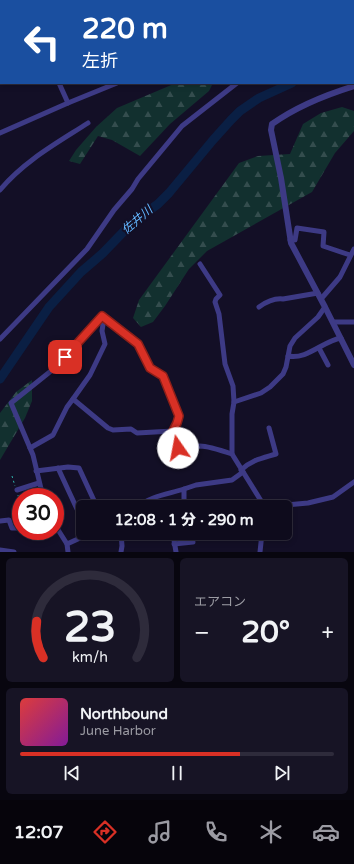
<!DOCTYPE html>
<html lang="ja">
<meta charset="utf-8">
<style>
body{margin:0;font-family:"Varela Round","Noto Sans JP",sans-serif;background:#171425;color:#f1f3f6;height:100vh;display:flex;flex-direction:column;font-size:15px;white-space:nowrap}
*{box-sizing:border-box;margin:0}
p{font-size:13px;color:#9b9ba3}
.icon{flex:none;width:22px;height:22px;fill:none;stroke:currentColor;stroke-width:2;stroke-linecap:round;stroke-linejoin:round}
.map{position:relative;height:552px;overflow:hidden}
.side{display:flex;flex-direction:column;gap:6px;padding:6px;background:#08060f;flex:1}
.side>*{flex:none}
.guide{position:absolute;left:0px;top:0px;width:354px;height:84px;box-shadow:0 2px 6px #0003,0 0 0 1px #2e2b3b;background:#1a4fa0;color:#fff;overflow:hidden}
.speed{position:absolute;left:12px;top:488px;display:flex;gap:8px;font-size:20px;font-weight:700;text-align:center}
.speed>*{display:grid;place-content:center;width:52px;height:52px;border-radius:50%;background:#0e0b1c;box-shadow:0 2px 6px #0003,0 0 0 1px #2e2b3b;line-height:1}
.speed .limit{border:6px solid #d22;background:#fff;color:#111}
.pin{position:absolute;display:grid;place-items:center;width:34px;height:34px;color:#fff;margin:-17px;border-radius:8px;box-shadow:0 2px 6px #0006}
.me{position:absolute;width:44px;margin:-22px;rotate:348deg;stroke-linejoin:round;filter:drop-shadow(0 0 3px #0008)}
.turn{display:flex;align-items:center;gap:14px;height:84px;padding:0 16px;font-size:18px}
.turn .icon{width:52px;height:52px;stroke-width:2.5}
.turn b{display:block;font-size:28px;line-height:34px}
.big{font-size:30px;font-weight:800;line-height:1.1}
.side .widget{flex:1;display:flex;flex-direction:column;justify-content:center;gap:6px;min-width:0;padding:0 14px;border-radius:6px;background:#171425}
.side .dial{align-items:center;gap:0}
.dial svg{height:104px;overflow:visible;fill:none;stroke:#2e2b3b;stroke-width:7;stroke-linecap:round;text-anchor:middle}
.dial text{fill:#f1f3f6;stroke:none}
.song{display:flex;align-items:center;gap:12px}
.cover{width:48px;height:48px;border-radius:6px;background:linear-gradient(135deg,hsl(0 70% 55%),hsl(290 70% 35%))}
.played{height:4px;border-radius:2px;background:linear-gradient(90deg,#d93025 70%,#2e2b3b 70%)}
.keys{display:flex;justify-content:space-around;direction:ltr}
.heat{display:flex;justify-content:space-between;align-items:center;font-size:22px;direction:ltr}
.side .tiles{flex:1;display:grid;gap:6px;grid-template-columns:1fr 1fr}
.widget:last-child{grid-column:span 2}
.trip{position:absolute;left:76px;top:500px;width:216px;height:40px;border-radius:6px;background:#0e0b1c;box-shadow:0 2px 6px #0003,0 0 0 1px #2e2b3b;font-weight:800;line-height:40px;text-align:center}
.tab-bar{display:flex;height:64px;justify-content:space-around;align-items:center;background:#06040b;color:#9b9ba3}
.tab-bar .icon{width:28px;height:28px}
.tab-bar .current{color:#d93025}
.tab-bar b{font-size:18px;color:#f1f3f6}
.map>svg:first-child{display:block}
</style>
<div class="map">
<svg width="354" height="552" viewBox="0 0 354 552">
<defs>
<pattern id="forest-firs" width="22" height="20" patternUnits="userSpaceOnUse"><rect width="22" height="20" fill="#12302f"/><path d="M5 1l3.5 6h-7zM16 11l3.5 6h-7z" fill="#344d4e"/></pattern>
</defs>
<rect width="100%" height="100%" fill="#130f26"/>
<g fill="url(#forest-firs)">
<path d="M176,83H213L209,91L170,124L140,156L112,140L98,136L80,164L69,161L76,150L96,127L117,108Z"/>
<path d="M342,107L354,111V131L335,153L312,192L207,251L189,269L165,306L153,322L141,327L133,318L139,300L239,163L258,156L290,154L303,124L321,113Z"/>
<path d="M32,380V401L25,418L0,460V413L16,392Z"/>
</g>
<g fill="none" stroke-linecap="round" stroke-linejoin="round">
<g stroke="#0a1f44" stroke-width="9">
<path d="M353,56H354"/>
<path d="M0,379L49,307L81,272L103,253L132,223L158,204L169,193L213,140L231,120L240,111L259,98L292,83"/>
</g>
<g stroke="#2fb8b0" stroke-width="1" stroke-dasharray="2 3" stroke-linecap="butt">
<path d="M12,476L15,486"/>
<path d="M18,495L21,506"/>
</g>
<g stroke="#3d3a85" stroke-width="5">
<path d="M22,0V1"/>
<path d="M346,1L352,0"/>
<path d="M353,32L354,31"/>
<path d="M59,83L68,103"/>
<path d="M0,133L68,103L117,83"/>
<path d="M0,190C24,161 57,143 88,123"/>
<path d="M290,240H295L297,228L324,232L323,246L350,255"/>
<path d="M200,264L220,295L216,299L215,302L219,314L225,364L233,386L234,402L232,414V454L263,504V507"/>
<path d="M321,299L340,277L354,249"/>
<path d="M259,307C266,302 275,298 283,299L318,293"/>
<path d="M333,322H354"/>
<path d="M0,339L87,249L114,210L132,189L138,179L182,126L237,83"/>
<path d="M319,348L328,365"/>
<path d="M288,356C307,360 323,341 341,338"/>
<path d="M73,399L90,375L105,344L102,331L104,318"/>
<path d="M234,402L261,393L270,387L283,374L286,367L290,346L295,338L318,317L325,307"/>
<path d="M30,448L53,435L67,407L73,399L108,428L113,430L131,429L137,433L173,431"/>
<path d="M58,468L83,522"/>
<path d="M241,470C251,460 263,458 276,454L269,428"/>
<path d="M36,471L68,467L79,468L97,507"/>
<path d="M184,489L196,485L232,480L243,472"/>
<path d="M17,490L39,483"/>
<path d="M43,497L33,455L11,403L56,367L102,316L138,344L150,368L163,376L179,416L177,423L172,433L175,437L178,448C190,452 190,447 200,446C208,446 223,451 232,454"/>
<path d="M263,504L276,502L286,505L308,503L333,497L354,482"/>
<path d="M138,507C150,496 169,494 184,489V507"/>
<path d="M0,521L9,520L12,528H21"/>
<path d="M55,525L67,544L68,552"/>
<path d="M121,533L122,546L121,552"/>
<path d="M67,544L91,533"/>
<path d="M174,544L193,542"/>
<path d="M0,550L14,552"/>
<path d="M176,552L174,540L176,533"/>
<path d="M260,552L262,533"/>
</g>
<path stroke="#3d3a85" stroke-width="6" d="M354,86C325,95 297,106 272,124L271,130L281,178L291,243L325,307L354,365"/>
</g>
<g fill="none" stroke-linecap="round" stroke-linejoin="round">
<defs>
<path id="route" d="M65,357L102,316L138,344L150,368L163,376L179,416L177,423L172,433L175,437L178,448"/>
</defs>
<use href="#route" stroke="#8d1f18" stroke-width="10"/>
<use href="#route" stroke="#d93025" stroke-width="7"/>
</g>
<g text-anchor="middle" dominant-baseline="central" stroke-width="4" stroke-linejoin="round" paint-order="stroke">
<g font-size="12" font-style="italic" fill="#62b6ff" stroke="#130f26">
<text transform="translate(137 220) rotate(-41)">佐井川</text>
</g>
</g>
</svg>
<div class="speed"><div class="limit">30</div></div>
<div class="pin" style="left:65px;top:357px;background:#d93025"><svg class="icon" aria-label="arrive" viewBox="0 0 24 24"><path d="M6 21V4h12l-3 4 3 4H6"/></svg></div>
<svg class="me" style="left:178px;top:448px" viewBox="-20 -20 40 40"><circle r="19" fill="#fff"/><path d="M0-13L10 11 0 6-10 11z" fill="#d93025"/></svg>
<div class="trip">12:08 · 1 分 · 290 m</div>
<div class="guide">
<div class="turn"><svg class="icon" aria-label="left" viewBox="0 0 24 24"><path d="M17 20v-9H6M10 6l-5 5 5 5"/></svg><div><b>220 m</b>左折</div></div>
</div>
</div>
<section class="side">
<div class="tiles">
<div class="widget dial"><svg viewBox="0 0 100 80">
<path d="M14 69A42 42 0 1 1 86 69"/>
<path d="M14 69A42 42 0 0 1 9 41" stroke="#d93025"/>
<text x="50" y="56" font-size="32" font-weight="700">23</text>
<text x="50" y="72" font-size="11">km/h</text>
</svg></div>
<div class="widget"><p>エアコン</p>
<div class="heat"><a>−</a><b class="big">20°</b><a>+</a></div>
</div>
<div class="widget">
<div class="song"><i class="cover"></i><div><b>Northbound</b><p>June Harbor</p></div></div>
<div class="played"></div>
<div class="keys"><svg class="icon" aria-label="previous" viewBox="0 0 24 24"><path d="M18 5L8 12l10 7zM5 5v14"/></svg><svg class="icon" aria-label="pause" viewBox="0 0 24 24"><path d="M8 5v14M16 5v14"/></svg><svg class="icon" aria-label="next" viewBox="0 0 24 24"><path d="M6 5l10 7-10 7zM19 5v14"/></svg></div>
</div>
</div>
</section>
<nav class="tab-bar">
<b>12:07</b>
<svg class="icon current" aria-label="directions" viewBox="0 0 24 24"><path d="M12 3l9 9-9 9-9-9zM9 14v-3h6M13 9l2 2-2 2"/></svg>
<svg class="icon" aria-label="music" viewBox="0 0 24 24"><path d="M9 18V5l10-2v13"/><circle cx="6" cy="18" r="3"/><circle cx="16" cy="16" r="3"/></svg>
<svg class="icon" aria-label="phone" viewBox="0 0 24 24"><path d="M5 4h4l2 5-3 2q2 4 5 5l2-3 5 2v4C11 20 4 13 5 4z"/></svg>
<svg class="icon" aria-label="climate" viewBox="0 0 24 24"><path d="M12 3v18M4 7l16 10M4 17L20 7"/></svg>
<svg class="icon" aria-label="car" viewBox="0 0 24 24"><path d="M5 17H2v-5l4-1 3-4h7l3 4 3 1v5h-3M9 17h6M6 11h13"/><circle cx="7" cy="17" r="2"/><circle cx="17" cy="17" r="2"/></svg>
</nav>
